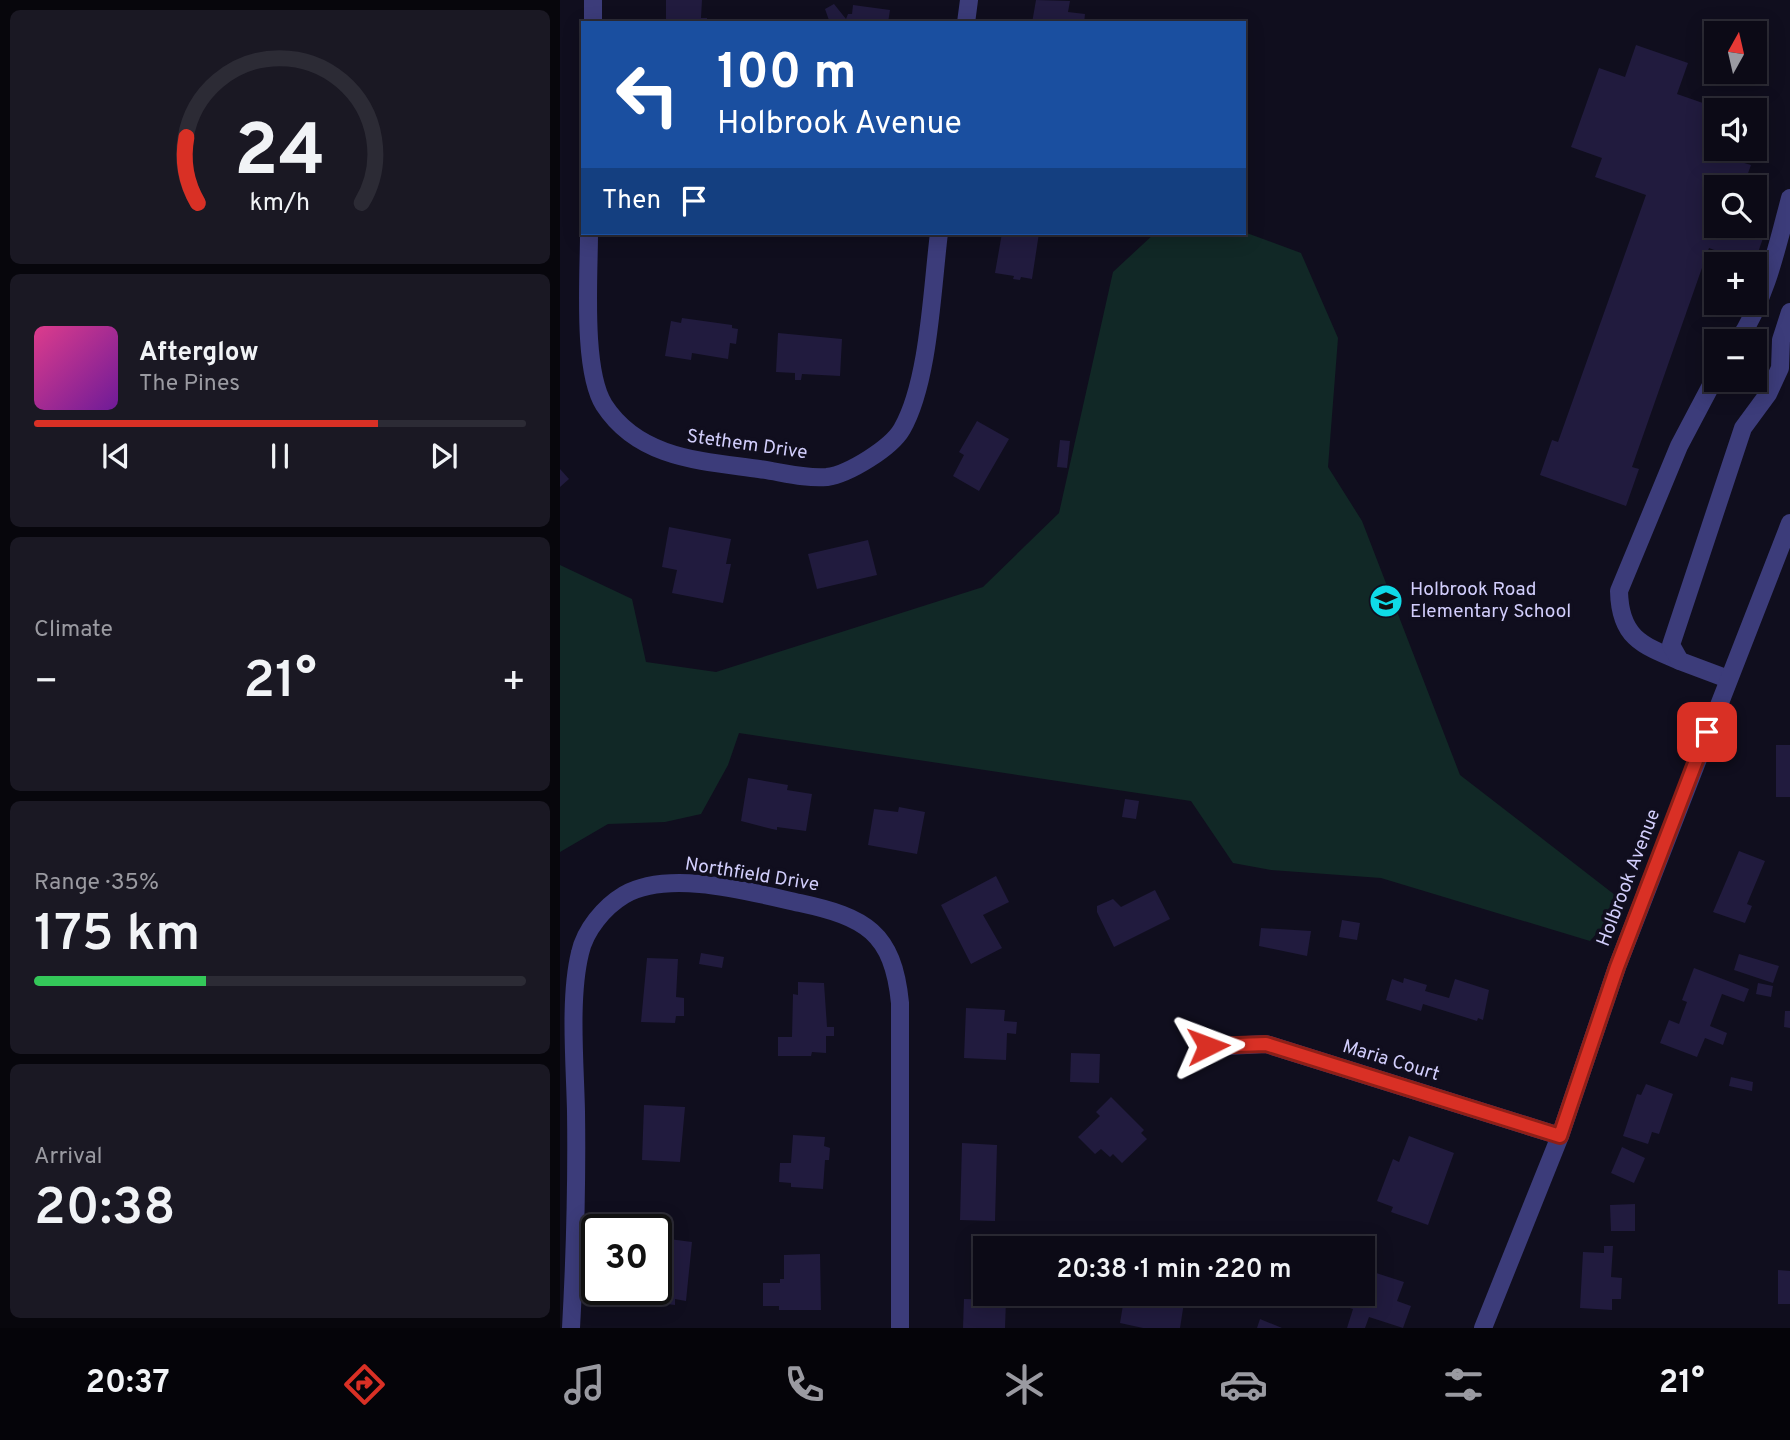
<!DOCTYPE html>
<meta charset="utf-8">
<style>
body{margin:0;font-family:Overpass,sans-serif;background:#1a1823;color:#f1f3f6;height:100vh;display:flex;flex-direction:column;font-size:26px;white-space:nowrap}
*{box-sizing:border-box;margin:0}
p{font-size:23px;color:#9a9aa1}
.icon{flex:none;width:38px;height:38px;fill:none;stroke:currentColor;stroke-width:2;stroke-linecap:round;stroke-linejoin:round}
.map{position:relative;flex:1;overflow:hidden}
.panel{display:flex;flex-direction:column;gap:10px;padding:10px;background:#07060c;width:560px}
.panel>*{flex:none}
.banner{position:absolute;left:21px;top:21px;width:665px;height:214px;border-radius:0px;box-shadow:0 4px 18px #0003,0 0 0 2px #2c2b35;background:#1a4fa0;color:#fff;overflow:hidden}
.needle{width:46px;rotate:8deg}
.fabs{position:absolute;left:1144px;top:21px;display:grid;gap:14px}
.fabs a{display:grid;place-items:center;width:63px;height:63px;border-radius:0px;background:#0c0a16;box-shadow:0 4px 18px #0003,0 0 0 2px #2c2b35;font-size:35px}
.speed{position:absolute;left:21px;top:1214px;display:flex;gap:14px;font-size:35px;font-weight:700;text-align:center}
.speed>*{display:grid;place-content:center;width:91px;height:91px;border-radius:50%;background:#0c0a16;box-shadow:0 4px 18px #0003,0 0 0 2px #2c2b35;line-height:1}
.speed .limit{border:4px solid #111;border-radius:10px;background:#fff;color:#111}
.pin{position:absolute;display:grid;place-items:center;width:60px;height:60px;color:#fff;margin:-30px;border-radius:14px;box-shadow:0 4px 10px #0006}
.me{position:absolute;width:77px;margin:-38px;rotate:87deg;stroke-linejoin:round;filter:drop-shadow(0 0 5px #0008)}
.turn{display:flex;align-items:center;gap:24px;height:147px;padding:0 21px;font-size:32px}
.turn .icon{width:91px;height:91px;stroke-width:2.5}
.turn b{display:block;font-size:49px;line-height:60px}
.then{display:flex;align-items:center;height:66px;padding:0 21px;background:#0003;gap:14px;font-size:26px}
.big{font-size:52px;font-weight:600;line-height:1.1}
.panel .tile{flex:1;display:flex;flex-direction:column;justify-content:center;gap:10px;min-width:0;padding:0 24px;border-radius:10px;background:#1a1823}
.panel .dial{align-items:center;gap:0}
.dial svg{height:182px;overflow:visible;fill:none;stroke:#2c2b35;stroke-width:7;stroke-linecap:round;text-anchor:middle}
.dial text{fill:#f1f3f6;stroke:none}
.song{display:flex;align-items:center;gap:21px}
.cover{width:84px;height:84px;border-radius:10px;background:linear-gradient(135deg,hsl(330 70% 55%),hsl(280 70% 35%))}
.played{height:7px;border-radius:4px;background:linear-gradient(90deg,#d93025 70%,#2c2b35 70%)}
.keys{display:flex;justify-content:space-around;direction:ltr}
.heat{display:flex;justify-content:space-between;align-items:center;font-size:38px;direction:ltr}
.charge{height:10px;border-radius:5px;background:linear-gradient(90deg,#34c759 35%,#2c2b35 0)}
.trip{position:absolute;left:413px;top:1236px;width:402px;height:70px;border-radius:0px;background:#0c0a16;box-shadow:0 4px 18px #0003,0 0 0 2px #2c2b35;font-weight:600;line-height:70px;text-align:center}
.menu{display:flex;height:112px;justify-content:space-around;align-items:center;background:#050409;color:#9a9aa1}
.menu .icon{width:49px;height:49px}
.menu .current{color:#d93025}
.menu b{font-size:32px;color:#f1f3f6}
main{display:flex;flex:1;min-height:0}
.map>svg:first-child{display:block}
</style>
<main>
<section class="panel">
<div class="tile dial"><svg viewBox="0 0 100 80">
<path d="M14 69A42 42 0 1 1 86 69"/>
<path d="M14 69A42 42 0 0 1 9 40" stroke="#d93025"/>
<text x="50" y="56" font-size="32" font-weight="700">24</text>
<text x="50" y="72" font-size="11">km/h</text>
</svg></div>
<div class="tile">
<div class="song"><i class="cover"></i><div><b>Afterglow</b><p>The Pines</p></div></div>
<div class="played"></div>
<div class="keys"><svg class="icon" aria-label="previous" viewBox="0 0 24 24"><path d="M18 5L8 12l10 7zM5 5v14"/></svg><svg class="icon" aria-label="pause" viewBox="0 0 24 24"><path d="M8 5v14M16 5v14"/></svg><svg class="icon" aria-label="next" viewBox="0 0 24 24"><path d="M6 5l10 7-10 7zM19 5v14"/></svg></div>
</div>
<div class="tile"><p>Climate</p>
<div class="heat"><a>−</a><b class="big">21°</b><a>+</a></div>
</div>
<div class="tile"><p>Range · 35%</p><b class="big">175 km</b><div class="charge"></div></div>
<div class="tile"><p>Arrival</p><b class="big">20:38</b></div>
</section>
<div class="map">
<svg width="1230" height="1328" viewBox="0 0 1230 1328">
<rect width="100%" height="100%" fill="#100e1e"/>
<path fill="#112826" d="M684,232L741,253L778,338L768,467L802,521L900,775L1064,902L1030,941L821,878L711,870L673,863L631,801L179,733L168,765L141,814L105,822L48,824L0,852V565L72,599L86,662L156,672L423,587L499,513L553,272L595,233Z"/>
<g fill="#211b3e">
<path d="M106,0H142L141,18H147V23H106Z"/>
<path d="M476,0L510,1L508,12L525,14L524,23H472Z"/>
<path d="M274,4L286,19L288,14H292L293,5L330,10L328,23H270L265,9Z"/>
<path d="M1076,45L1128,63L1117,94L1163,110H1157V149H1186L1181,162L1191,165L1183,187H1157V213L1152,227L1190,240L1198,217L1209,221L1194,264H1183L1184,261L1149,248L1072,467L1079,469L1066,506L980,475L992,440L998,442L1086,195L1035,177L1042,158L1011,147L1039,68L1065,77Z"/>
<path d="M442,233H479L472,279L461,277L460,280L453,279L454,276L435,273Z"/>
<path d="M122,318L172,325V328L178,329L176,344L170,343L168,359L132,353L131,360L105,356L111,321L121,323Z"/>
<path d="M218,333L282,339L280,376L242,374L241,380H235V373L216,372Z"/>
<path d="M417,421L449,439L419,491L393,476L404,455L399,452Z"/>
<path d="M500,440L510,441L507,468L497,467Z"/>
<path d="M0,469L9,479L0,487Z"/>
<path d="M109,527L171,539L166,564H171L163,603L112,593L117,570L102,567Z"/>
<path d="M308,540L317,575L257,589L248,554Z"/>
<rect x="1216" y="745" width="14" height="52"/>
<path d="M188,778L228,785L227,790L252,794L246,831L217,827V830L212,829L181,821Z"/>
<path d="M565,799L579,801L576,819L562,817Z"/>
<path d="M339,807L365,812L357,854L308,845L314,809L338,812Z"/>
<path d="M1179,851L1205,861L1187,904L1192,906L1185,923L1153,912Z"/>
<path d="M436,876L449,902L423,915L442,948L411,964L381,905Z"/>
<path d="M595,890L610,919L554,947L537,912V906L553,899L561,907Z"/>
<path d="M782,920L800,923L797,940L779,937Z"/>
<path d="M701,928L751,931L747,956L699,946Z"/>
<path d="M141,953L164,957L162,968L139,964Z"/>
<path d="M1179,954L1219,966L1213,983L1174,970Z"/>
<path d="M87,958L118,959L116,997L124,998V1016H116L115,1023L81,1022Z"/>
<path d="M1134,968L1189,989L1184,1002L1162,994L1150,1026L1167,1033L1163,1045L1145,1038L1137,1057L1100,1043L1109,1020L1119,1024L1127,1002L1122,1000Z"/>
<path d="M844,978L867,985L865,991L889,998L895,979L929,990L923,1020L918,1018L917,1021L863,1004L861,1011L826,1000L832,979L843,983Z"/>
<path d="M238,982L264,983L267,1027H274V1036H266V1053L252,1052L251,1056H218V1037H232L233,994L238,995Z"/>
<path d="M1198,983L1213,986L1211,997L1196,994Z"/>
<path d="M406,1008L445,1010L444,1021L457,1022L456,1034L447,1033L446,1060L404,1058Z"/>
<path d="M1225,1011H1230V1028L1224,1027Z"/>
<path d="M511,1053L540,1054L539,1083L510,1082Z"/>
<path d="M1171,1077L1193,1082L1192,1091L1169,1086Z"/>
<path d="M1086,1084L1113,1094L1099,1134L1092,1132L1088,1144L1063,1136L1077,1094L1081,1095Z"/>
<path d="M551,1097L584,1130L581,1133L587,1139L562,1163L553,1154L550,1157L541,1149L535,1154L518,1137L540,1116L536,1112Z"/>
<path d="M84,1105L125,1107L120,1162L82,1160Z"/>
<path d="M233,1135L265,1137L264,1146L270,1148L269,1160H265L263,1189L231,1187V1183L219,1182L220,1163H231Z"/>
<path d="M849,1136L894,1153L868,1225L831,1212L833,1207L817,1201L833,1159L839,1162Z"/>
<path d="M402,1143L437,1145L435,1221L400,1220Z"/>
<path d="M1062,1147L1085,1158L1074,1183L1051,1173Z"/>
<path d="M1075,1204V1231H1051L1050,1205Z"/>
<path d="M109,1239L132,1242L126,1301L115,1299V1305L75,1300L76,1290H96V1253L107,1254Z"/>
<path d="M1044,1246H1053L1051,1277L1062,1278L1061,1299H1052V1310L1020,1308L1023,1252L1044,1253Z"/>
<path d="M260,1254L261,1310H219V1306H203V1283H220V1279H224V1255Z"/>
<path d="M1218,1270L1230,1271V1304H1218Z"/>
<path d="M813,1272L844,1282L837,1301L851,1306L843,1328L809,1317L805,1328H787L793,1309L783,1306L788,1293L806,1292Z"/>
<path d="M565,1293L625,1296L620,1328H583L560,1323Z"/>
<path d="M404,1299L446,1300L445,1328H403Z"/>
<path d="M700,1319L722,1328H697Z"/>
</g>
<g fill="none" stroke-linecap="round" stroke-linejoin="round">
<g stroke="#3c3c7a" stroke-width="18">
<path d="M33,23V0"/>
<path d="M406,23L409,0"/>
<path d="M29,233C29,276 22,370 44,405C79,459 142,461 199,469C221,472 245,479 267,477C289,474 331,448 342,429C369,382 372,289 379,233"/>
<path d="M1178,341C1206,299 1217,247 1230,198"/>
<path d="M1120,661C1081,645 1060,637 1059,591L1119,446L1157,374"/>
<path d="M1168,679L1120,661L1111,645L1183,428L1208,394L1220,368L1221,340L1230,312"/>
<path d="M648,1047L706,1044L1000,1136"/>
<path d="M11,1328C15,1256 17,1183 16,1111C15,1064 9,998 20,953C25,930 44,907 64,895C109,869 190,892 240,903C305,917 333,932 340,1003V1328"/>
<path d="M923,1328L1000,1136L1057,967L1230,523"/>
</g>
</g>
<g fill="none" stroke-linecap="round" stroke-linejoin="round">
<defs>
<path id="route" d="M648,1046L706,1044L1000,1136L1057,967L1147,732"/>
</defs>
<use href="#route" stroke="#8d1f18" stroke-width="18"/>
<use href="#route" stroke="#d93025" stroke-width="12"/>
</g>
<defs>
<symbol id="school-disc" viewBox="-11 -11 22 22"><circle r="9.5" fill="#0fdbe7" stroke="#100e1e"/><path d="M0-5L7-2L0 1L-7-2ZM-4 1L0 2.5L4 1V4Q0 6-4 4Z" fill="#111"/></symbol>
</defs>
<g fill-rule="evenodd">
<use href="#school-disc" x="807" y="582" width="38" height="38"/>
</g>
<g text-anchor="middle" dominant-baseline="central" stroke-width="7" stroke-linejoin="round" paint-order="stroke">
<g font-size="19" fill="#d2cefc" stroke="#100e1e">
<text transform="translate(187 445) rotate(8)">Stethem Drive</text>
<text transform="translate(192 875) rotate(9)">Northfield Drive</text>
<text transform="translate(1069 878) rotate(-69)">Holbrook Avenue</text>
<text transform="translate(831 1061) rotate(17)">Maria Court</text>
</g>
<g font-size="19" fill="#d2cefc" stroke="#100e1e" text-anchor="start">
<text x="850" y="590">Holbrook Road<tspan x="850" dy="22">Elementary School</tspan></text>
</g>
</g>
</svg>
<div class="fabs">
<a><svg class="needle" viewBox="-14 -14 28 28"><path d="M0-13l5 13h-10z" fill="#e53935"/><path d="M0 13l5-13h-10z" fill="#9a9aa1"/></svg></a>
<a><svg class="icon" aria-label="sound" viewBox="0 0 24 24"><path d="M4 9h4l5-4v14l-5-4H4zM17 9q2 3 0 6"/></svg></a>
<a><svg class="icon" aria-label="search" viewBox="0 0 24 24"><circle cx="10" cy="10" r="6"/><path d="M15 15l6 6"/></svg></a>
<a>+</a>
<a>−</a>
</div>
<div class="speed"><div class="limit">30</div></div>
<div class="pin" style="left:1147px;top:732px;background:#d93025"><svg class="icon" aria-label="arrive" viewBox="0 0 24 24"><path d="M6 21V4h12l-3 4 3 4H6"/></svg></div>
<svg class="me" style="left:648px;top:1046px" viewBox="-20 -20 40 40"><path d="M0-17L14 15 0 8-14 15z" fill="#d93025" stroke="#fff" stroke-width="4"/></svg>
<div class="trip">20:38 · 1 min · 220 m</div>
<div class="banner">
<div class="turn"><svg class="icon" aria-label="left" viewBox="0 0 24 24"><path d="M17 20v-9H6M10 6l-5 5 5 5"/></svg><div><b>100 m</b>Holbrook Avenue</div></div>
<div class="then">Then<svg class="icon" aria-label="arrive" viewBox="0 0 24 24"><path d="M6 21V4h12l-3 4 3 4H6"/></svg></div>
</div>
</div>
</main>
<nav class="menu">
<b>20:37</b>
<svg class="icon current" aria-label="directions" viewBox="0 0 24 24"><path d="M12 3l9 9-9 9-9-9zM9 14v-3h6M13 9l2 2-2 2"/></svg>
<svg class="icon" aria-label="music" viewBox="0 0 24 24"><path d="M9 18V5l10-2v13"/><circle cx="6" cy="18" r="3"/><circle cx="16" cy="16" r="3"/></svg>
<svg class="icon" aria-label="phone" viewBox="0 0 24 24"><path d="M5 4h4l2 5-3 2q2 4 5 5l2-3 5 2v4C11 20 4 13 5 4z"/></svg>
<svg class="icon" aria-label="climate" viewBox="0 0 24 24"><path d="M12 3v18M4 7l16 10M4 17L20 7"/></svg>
<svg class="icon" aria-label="car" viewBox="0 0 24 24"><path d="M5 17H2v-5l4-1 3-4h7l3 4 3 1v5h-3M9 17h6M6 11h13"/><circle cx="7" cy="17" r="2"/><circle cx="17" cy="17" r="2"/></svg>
<svg class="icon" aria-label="filters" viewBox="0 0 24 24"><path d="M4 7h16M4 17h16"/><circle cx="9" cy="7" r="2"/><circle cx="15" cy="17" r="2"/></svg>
<b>21°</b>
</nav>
